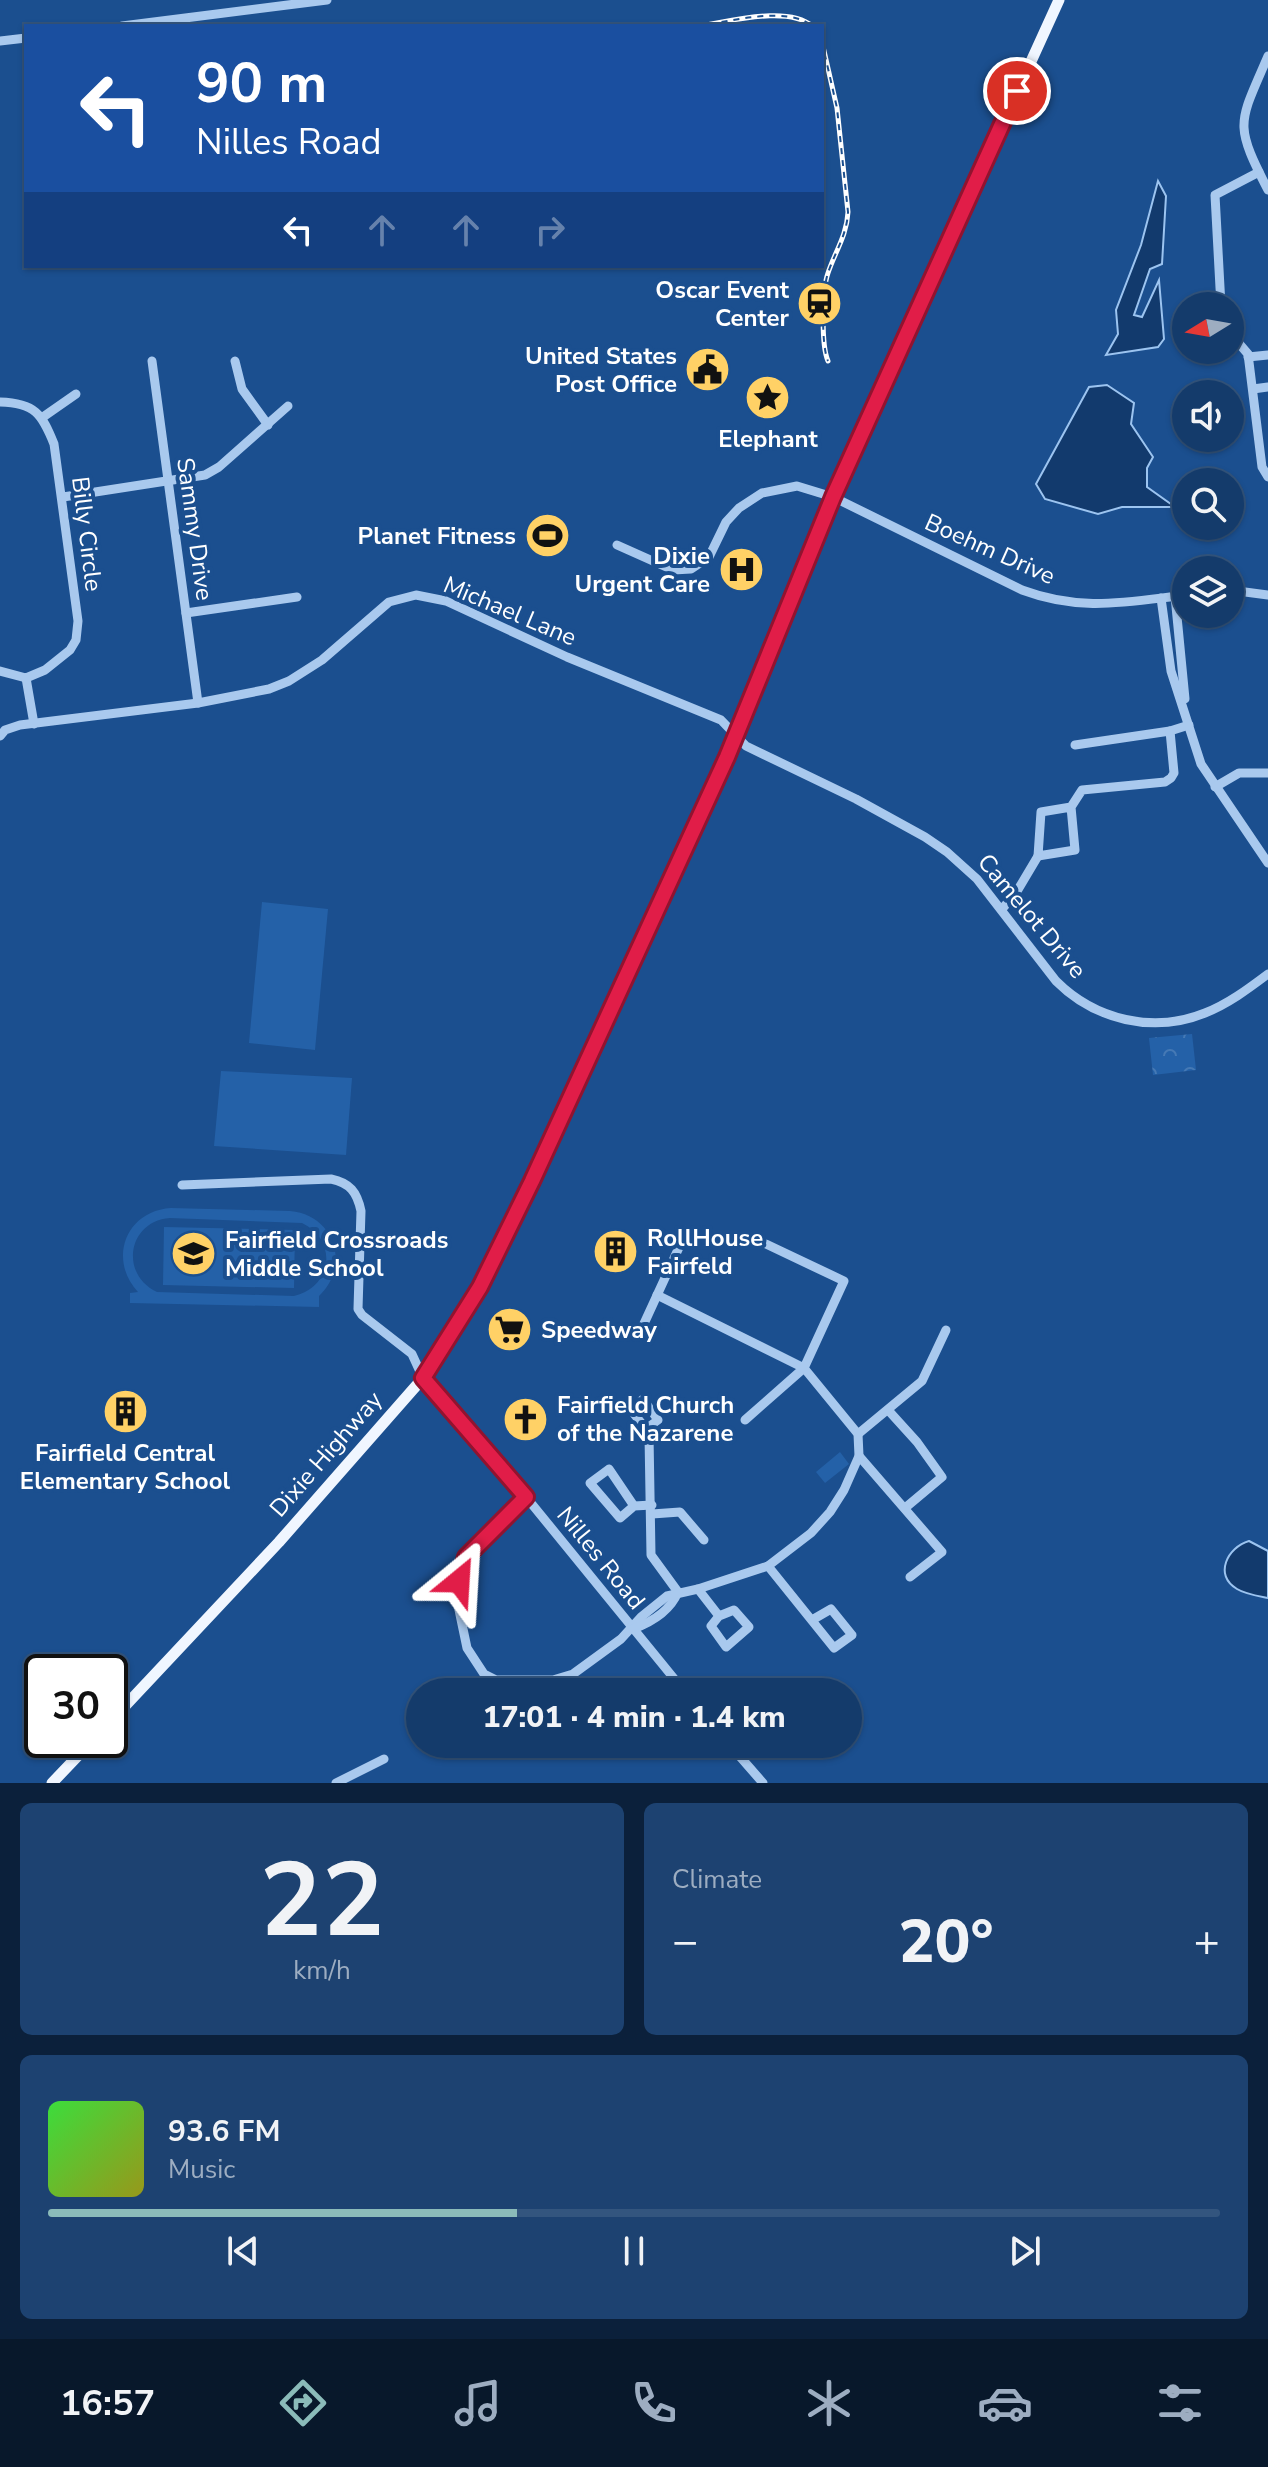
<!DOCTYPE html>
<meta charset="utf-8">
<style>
body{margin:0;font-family:"Nunito Sans",sans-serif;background:#1d4271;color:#f1f3f6;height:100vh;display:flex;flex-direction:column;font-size:30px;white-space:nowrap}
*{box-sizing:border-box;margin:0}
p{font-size:26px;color:#9dadc1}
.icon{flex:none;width:44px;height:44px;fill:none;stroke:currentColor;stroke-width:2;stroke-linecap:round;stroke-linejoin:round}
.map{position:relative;height:1783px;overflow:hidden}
.side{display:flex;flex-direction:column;gap:20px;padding:20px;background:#0b203b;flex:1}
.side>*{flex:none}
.banner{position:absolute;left:24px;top:24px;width:800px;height:244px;border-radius:0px;box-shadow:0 2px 6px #0004,0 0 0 2px #33557e;background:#1a4fa0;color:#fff;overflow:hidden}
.needle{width:52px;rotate:259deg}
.controls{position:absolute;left:1172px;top:292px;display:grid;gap:16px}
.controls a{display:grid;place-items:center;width:72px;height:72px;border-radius:50%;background:#143b6b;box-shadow:0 2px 6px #0004,0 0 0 2px #33557e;font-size:40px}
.speed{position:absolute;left:24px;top:1654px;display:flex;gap:16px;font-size:40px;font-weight:700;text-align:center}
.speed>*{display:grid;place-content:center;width:104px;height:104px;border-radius:50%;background:#143b6b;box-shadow:0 2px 6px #0004,0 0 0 2px #33557e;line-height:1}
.speed .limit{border:4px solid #111;border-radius:12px;background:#fff;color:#111}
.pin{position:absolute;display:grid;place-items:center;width:68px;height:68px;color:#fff;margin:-34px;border:4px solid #fff;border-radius:50%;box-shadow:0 2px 8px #0007}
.me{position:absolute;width:88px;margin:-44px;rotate:27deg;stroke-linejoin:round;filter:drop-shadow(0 0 6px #0008)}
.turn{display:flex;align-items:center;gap:28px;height:168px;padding:0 40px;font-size:36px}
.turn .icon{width:104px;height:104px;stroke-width:2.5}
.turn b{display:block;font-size:56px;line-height:68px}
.lanes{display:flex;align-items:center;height:76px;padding:0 40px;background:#0003;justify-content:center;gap:40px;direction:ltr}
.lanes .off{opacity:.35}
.big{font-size:60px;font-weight:800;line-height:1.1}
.side .widget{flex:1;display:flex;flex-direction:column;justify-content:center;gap:12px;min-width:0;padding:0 28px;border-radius:12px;background:#1d4271}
.side .dial{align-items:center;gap:0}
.dial b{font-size:104px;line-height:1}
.song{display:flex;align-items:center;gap:24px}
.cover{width:96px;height:96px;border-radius:12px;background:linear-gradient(135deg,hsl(120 70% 55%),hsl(60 70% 35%))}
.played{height:8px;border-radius:4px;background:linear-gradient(90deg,#8bbbb9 40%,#33557e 40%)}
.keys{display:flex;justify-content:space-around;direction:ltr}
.heat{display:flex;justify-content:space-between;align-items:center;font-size:44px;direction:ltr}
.side .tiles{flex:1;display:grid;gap:20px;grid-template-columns:1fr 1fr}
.widget:last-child{grid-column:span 2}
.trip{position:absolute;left:406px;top:1678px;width:456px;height:80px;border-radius:40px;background:#143b6b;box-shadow:0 2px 6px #0004,0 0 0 2px #33557e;font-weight:800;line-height:80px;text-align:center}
.dock{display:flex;height:128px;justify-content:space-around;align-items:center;background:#08182b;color:#9dadc1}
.dock .icon{width:56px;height:56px}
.dock .on{color:#8bbbb9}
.dock b{font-size:36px;color:#f1f3f6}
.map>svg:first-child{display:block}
</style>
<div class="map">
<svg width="1268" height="1783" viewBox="0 0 1268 1783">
<defs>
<pattern id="park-crowns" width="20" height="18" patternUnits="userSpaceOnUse" patternTransform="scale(2)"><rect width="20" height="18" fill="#2461a8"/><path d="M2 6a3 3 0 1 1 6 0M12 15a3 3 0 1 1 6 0" fill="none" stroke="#4579b5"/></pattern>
</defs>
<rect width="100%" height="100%" fill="#1b4f8f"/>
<path fill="url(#park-crowns)" d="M1192,1034L1196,1070L1153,1075L1149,1038Z"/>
<g fill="#2461a8" fill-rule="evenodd">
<path d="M262,902L328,909L315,1050L249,1043Z"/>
<path d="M221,1071L352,1078L346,1155L214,1146Z"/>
<path d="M171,1208L290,1211C335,1215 351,1266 319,1296V1307L130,1303V1293L138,1292C108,1260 125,1211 171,1208ZM170,1218L302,1223C338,1240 333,1287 294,1296L157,1292C119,1274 128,1221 170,1218Z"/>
<path d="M164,1227L295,1230L294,1288L163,1285Z"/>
<path d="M840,1452L849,1464L825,1483L816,1472Z"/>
</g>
<g fill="#123a6d" stroke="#9cc4f0" stroke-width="2">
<path d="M1158,181L1166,196L1162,264L1150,269L1134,315L1142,317L1159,280L1164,339L1158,347L1106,355L1118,334L1116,310L1141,245Z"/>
<path d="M1107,385L1134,403L1131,424L1153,457L1147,468V487L1175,507H1122L1098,514L1045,499L1036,484L1089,387Z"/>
<path d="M1249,1541L1268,1551V1598C1258,1596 1245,1594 1237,1589C1213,1575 1228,1547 1249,1541Z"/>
</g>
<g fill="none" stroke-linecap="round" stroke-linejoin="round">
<g stroke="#a9c9ee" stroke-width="9">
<path d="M122,26L327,0"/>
<path d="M0,41L26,38"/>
<path d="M1268,56C1239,124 1233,122 1268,190"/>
<path d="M1221,306L1215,195L1259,172"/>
<path d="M1230,333L1248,354L1262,467L1268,477"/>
<path d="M1248,357L1268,355"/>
<path d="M152,361L198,703"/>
<path d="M235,361L242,389L268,425"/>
<path d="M1253,389L1268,387"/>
<path d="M0,402C35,403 42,414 54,444L78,621L76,640L70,650L45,670L26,678L0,671"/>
<path d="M43,417L76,394"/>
<path d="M63,497L205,475L219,467L288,406"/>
<path d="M617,545L673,570L691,569L709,557L726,522L739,508L762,493L797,486L833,497L1022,590C1081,612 1125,602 1186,595"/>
<path d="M1230,590L1268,595"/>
<path d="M1175,596L1185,699"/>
<path d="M1161,598L1171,671L1201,764L1268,863"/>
<path d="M186,613L297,597"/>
<path d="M26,678L34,724"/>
<path d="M0,736L5,730L20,725L198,703L269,689L289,681L322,660L389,602L416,595L446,601L567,657L721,720L746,746L856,799L925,837L947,852L977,879L1056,981C1095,1020 1153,1034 1205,1013C1228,1004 1248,989 1268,974"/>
<path d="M1075,745L1170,731L1189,725"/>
<path d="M1215,787L1239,773H1268"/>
<path d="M1071,807L1041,812L1038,856L1075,850L1071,807L1082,790L1165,782L1171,778L1174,773L1170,731"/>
<path d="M1002,909L1016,893L1038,856"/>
<path d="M182,1185L331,1179C350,1183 357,1192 361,1211L358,1309L362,1315L412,1354L423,1378L500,1465L685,1692"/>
<path d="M657,1295L804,1368L745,1420"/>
<path d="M642,1328L687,1230"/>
<path d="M888,1410L917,1442L942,1477L905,1508"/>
<path d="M646,1429L631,1410L643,1399L658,1420L646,1429L649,1435L651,1555L678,1592"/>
<path d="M858,1434L922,1381L946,1330"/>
<path d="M859,1456L942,1552L910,1577"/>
<path d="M526,1497L466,1557L459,1581L458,1605L467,1648L484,1674L496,1680H553L573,1674L621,1639L641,1617L667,1596L698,1589L768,1566L811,1533L830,1512L844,1490L859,1456L858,1434L804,1368L844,1281L766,1244"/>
<path d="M634,1506L609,1469L590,1483L620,1518L634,1506L652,1505"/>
<path d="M652,1514L680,1512L704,1540"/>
<path d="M768,1566L834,1648L852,1635L831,1609L812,1620"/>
<path d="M698,1589L719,1616L711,1626L726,1647L749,1627L734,1610L719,1616"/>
<path d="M633,1629C652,1622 670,1611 678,1592"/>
<path d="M729,1744L763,1783"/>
<path d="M336,1783L384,1759"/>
</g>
<g stroke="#f0f6ff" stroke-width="11">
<path d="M110,1722L279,1542L423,1378L480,1287L532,1181L729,752L833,497L1059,0"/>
<path d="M52,1783L93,1740"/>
</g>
<defs>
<g id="rail">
<path d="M698,26C728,22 788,5 812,26"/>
<path d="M822,42L837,108L848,212C847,235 835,252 828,273C822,290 821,345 828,361"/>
</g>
</defs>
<use href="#rail" stroke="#fff" stroke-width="5"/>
<use href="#rail" stroke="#1b4f8f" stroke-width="2" stroke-dasharray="6" stroke-linecap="butt"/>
</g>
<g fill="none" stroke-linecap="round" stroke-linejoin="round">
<defs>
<path id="route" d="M459,1581L466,1557L526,1497L423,1378L480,1287L532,1181L727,757L833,497L1017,91"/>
</defs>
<use href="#route" stroke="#92132f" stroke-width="20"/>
<use href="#route" stroke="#e11d48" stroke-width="14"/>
</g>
<defs>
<symbol id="station-disc" viewBox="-11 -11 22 22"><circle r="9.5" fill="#ffd166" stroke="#1b4f8f"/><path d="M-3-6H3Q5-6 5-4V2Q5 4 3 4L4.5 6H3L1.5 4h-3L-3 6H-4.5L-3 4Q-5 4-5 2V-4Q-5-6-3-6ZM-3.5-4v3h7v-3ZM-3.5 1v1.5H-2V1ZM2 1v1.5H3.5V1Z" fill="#111"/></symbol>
<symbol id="civic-disc" viewBox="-11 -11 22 22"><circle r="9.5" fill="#ffd166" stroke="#1b4f8f"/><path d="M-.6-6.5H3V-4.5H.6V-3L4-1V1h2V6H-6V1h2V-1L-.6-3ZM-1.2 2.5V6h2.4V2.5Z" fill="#111"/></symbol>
<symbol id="sight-disc" viewBox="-11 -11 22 22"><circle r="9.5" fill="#ffd166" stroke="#1b4f8f"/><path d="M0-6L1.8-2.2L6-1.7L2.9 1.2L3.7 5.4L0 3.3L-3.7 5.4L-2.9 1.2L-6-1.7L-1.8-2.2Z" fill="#111"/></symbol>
<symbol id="stadium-disc" viewBox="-11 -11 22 22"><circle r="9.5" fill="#ffd166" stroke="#1b4f8f"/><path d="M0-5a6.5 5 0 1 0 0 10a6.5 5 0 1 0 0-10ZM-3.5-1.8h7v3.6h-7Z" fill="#111"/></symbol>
<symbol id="hospital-disc" viewBox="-11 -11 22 22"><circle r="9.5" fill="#ffd166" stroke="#1b4f8f"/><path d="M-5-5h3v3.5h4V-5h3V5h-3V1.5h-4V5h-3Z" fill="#111"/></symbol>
<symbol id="building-disc" viewBox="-11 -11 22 22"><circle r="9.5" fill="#ffd166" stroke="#1b4f8f"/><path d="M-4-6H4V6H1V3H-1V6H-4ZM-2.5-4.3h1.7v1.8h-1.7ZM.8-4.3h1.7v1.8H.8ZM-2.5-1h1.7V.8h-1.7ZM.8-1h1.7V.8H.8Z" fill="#111"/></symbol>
<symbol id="school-disc" viewBox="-11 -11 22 22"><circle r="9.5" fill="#ffd166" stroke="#1b4f8f"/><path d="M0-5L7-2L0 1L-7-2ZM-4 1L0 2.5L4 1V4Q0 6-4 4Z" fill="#111"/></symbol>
<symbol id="supermarket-disc" viewBox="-11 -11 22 22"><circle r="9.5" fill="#ffd166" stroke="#1b4f8f"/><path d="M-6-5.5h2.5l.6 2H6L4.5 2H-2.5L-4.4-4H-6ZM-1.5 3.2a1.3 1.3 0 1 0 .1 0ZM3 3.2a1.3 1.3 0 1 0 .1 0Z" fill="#111"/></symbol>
<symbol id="church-disc" viewBox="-11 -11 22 22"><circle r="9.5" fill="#ffd166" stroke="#1b4f8f"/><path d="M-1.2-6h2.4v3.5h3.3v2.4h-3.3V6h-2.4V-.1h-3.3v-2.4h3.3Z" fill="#111"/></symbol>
</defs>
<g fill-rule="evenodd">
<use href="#station-disc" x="794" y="278" width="51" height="51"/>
<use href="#civic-disc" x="682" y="344" width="51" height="51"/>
<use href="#sight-disc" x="742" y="372" width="51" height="51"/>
<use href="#stadium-disc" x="522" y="510" width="51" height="51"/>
<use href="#hospital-disc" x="716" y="544" width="51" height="51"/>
<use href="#building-disc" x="590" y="1226" width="51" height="51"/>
<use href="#school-disc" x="168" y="1228" width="51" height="51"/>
<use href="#supermarket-disc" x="484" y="1304" width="51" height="51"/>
<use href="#building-disc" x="100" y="1386" width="51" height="51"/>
<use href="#church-disc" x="500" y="1394" width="51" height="51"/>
</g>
<g text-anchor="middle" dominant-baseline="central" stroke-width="8" stroke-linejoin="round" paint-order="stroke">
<g font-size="24" font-weight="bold" fill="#fff" stroke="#1b4f8f" text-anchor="end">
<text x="789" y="290">Oscar Event<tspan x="789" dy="28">Center</tspan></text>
<text x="677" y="356">United States<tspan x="677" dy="28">Post Office</tspan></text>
<text x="768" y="439" text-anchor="middle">Elephant</text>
<text x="516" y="536">Planet Fitness</text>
<text x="710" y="556">Dixie<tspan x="710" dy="28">Urgent Care</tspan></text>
<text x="647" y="1238" text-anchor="start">RollHouse<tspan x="647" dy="28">Fairfeld</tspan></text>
<text x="225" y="1240" text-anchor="start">Fairfield Crossroads<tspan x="225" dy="28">Middle School</tspan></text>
<text x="541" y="1330" text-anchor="start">Speedway</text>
<text x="557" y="1405" text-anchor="start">Fairfield Church<tspan x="557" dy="28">of the Nazarene</tspan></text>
<text x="125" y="1453" text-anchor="middle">Fairfield Central<tspan x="125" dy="28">Elementary School</tspan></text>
</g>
<g font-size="24" fill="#fff" stroke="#1b4f8f">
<text transform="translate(195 529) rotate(82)">Sammy Drive</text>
<text transform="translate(87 534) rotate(83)">Billy Circle</text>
<text transform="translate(990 549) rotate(24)">Boehm Drive</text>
<text transform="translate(510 611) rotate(23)">Michael Lane</text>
<text transform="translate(1032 916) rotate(50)">Camelot Drive</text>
<text transform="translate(326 1454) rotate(-49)">Dixie Highway</text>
<text transform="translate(601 1558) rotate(51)">Nilles Road</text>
</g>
</g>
</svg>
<div class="controls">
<a><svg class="needle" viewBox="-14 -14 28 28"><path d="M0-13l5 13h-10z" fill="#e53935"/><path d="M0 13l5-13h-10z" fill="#9dadc1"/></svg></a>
<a><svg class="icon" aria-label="sound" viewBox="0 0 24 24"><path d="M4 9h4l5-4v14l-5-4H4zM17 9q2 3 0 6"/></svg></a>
<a><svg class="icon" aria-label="search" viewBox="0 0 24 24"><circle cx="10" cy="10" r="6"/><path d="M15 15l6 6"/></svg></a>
<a><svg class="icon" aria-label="layers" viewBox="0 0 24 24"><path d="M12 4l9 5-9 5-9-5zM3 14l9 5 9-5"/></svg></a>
</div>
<div class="speed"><div class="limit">30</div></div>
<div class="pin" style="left:1017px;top:91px;background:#d93025"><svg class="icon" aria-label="arrive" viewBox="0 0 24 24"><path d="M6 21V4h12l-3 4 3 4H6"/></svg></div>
<svg class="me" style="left:459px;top:1581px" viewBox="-20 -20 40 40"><path d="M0-17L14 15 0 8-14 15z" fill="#e11d48" stroke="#fff" stroke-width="4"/></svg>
<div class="trip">17:01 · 4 min · 1.4 km</div>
<div class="banner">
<div class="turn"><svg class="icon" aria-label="left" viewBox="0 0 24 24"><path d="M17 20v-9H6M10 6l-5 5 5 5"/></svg><div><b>90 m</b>Nilles Road</div></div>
<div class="lanes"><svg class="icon" aria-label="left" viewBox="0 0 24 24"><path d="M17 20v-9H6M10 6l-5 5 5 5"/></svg><svg class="icon off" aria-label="ahead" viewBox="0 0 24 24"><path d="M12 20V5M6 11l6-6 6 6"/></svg><svg class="icon off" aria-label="ahead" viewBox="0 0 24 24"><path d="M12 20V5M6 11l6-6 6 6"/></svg><svg class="icon off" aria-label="right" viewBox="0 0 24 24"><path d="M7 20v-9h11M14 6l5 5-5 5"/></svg></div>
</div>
</div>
<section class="side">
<div class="tiles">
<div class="widget dial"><b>22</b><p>km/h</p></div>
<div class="widget"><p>Climate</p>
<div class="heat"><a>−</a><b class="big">20°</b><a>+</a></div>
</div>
<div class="widget">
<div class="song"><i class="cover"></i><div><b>93.6 FM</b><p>Music</p></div></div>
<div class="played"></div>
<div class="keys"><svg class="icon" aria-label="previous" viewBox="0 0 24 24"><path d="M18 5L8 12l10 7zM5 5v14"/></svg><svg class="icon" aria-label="pause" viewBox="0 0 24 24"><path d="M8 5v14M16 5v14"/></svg><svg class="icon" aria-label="next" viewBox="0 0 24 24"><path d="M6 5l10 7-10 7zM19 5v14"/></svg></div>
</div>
</div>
</section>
<nav class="dock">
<b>16:57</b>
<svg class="icon on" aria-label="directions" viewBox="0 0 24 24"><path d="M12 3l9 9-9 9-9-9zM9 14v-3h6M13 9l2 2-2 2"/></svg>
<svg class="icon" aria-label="music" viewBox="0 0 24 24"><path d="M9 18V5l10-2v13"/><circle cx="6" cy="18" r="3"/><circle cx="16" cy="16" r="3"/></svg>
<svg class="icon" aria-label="phone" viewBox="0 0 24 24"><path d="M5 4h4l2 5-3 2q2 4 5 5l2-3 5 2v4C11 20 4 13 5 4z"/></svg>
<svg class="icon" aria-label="climate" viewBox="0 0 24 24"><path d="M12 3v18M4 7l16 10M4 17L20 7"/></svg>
<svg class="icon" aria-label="car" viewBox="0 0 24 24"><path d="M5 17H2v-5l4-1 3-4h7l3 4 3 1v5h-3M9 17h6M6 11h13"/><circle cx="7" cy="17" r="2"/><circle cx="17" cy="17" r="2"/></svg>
<svg class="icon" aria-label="filters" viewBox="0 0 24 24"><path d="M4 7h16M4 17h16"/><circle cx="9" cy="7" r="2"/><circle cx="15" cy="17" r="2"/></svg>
</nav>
